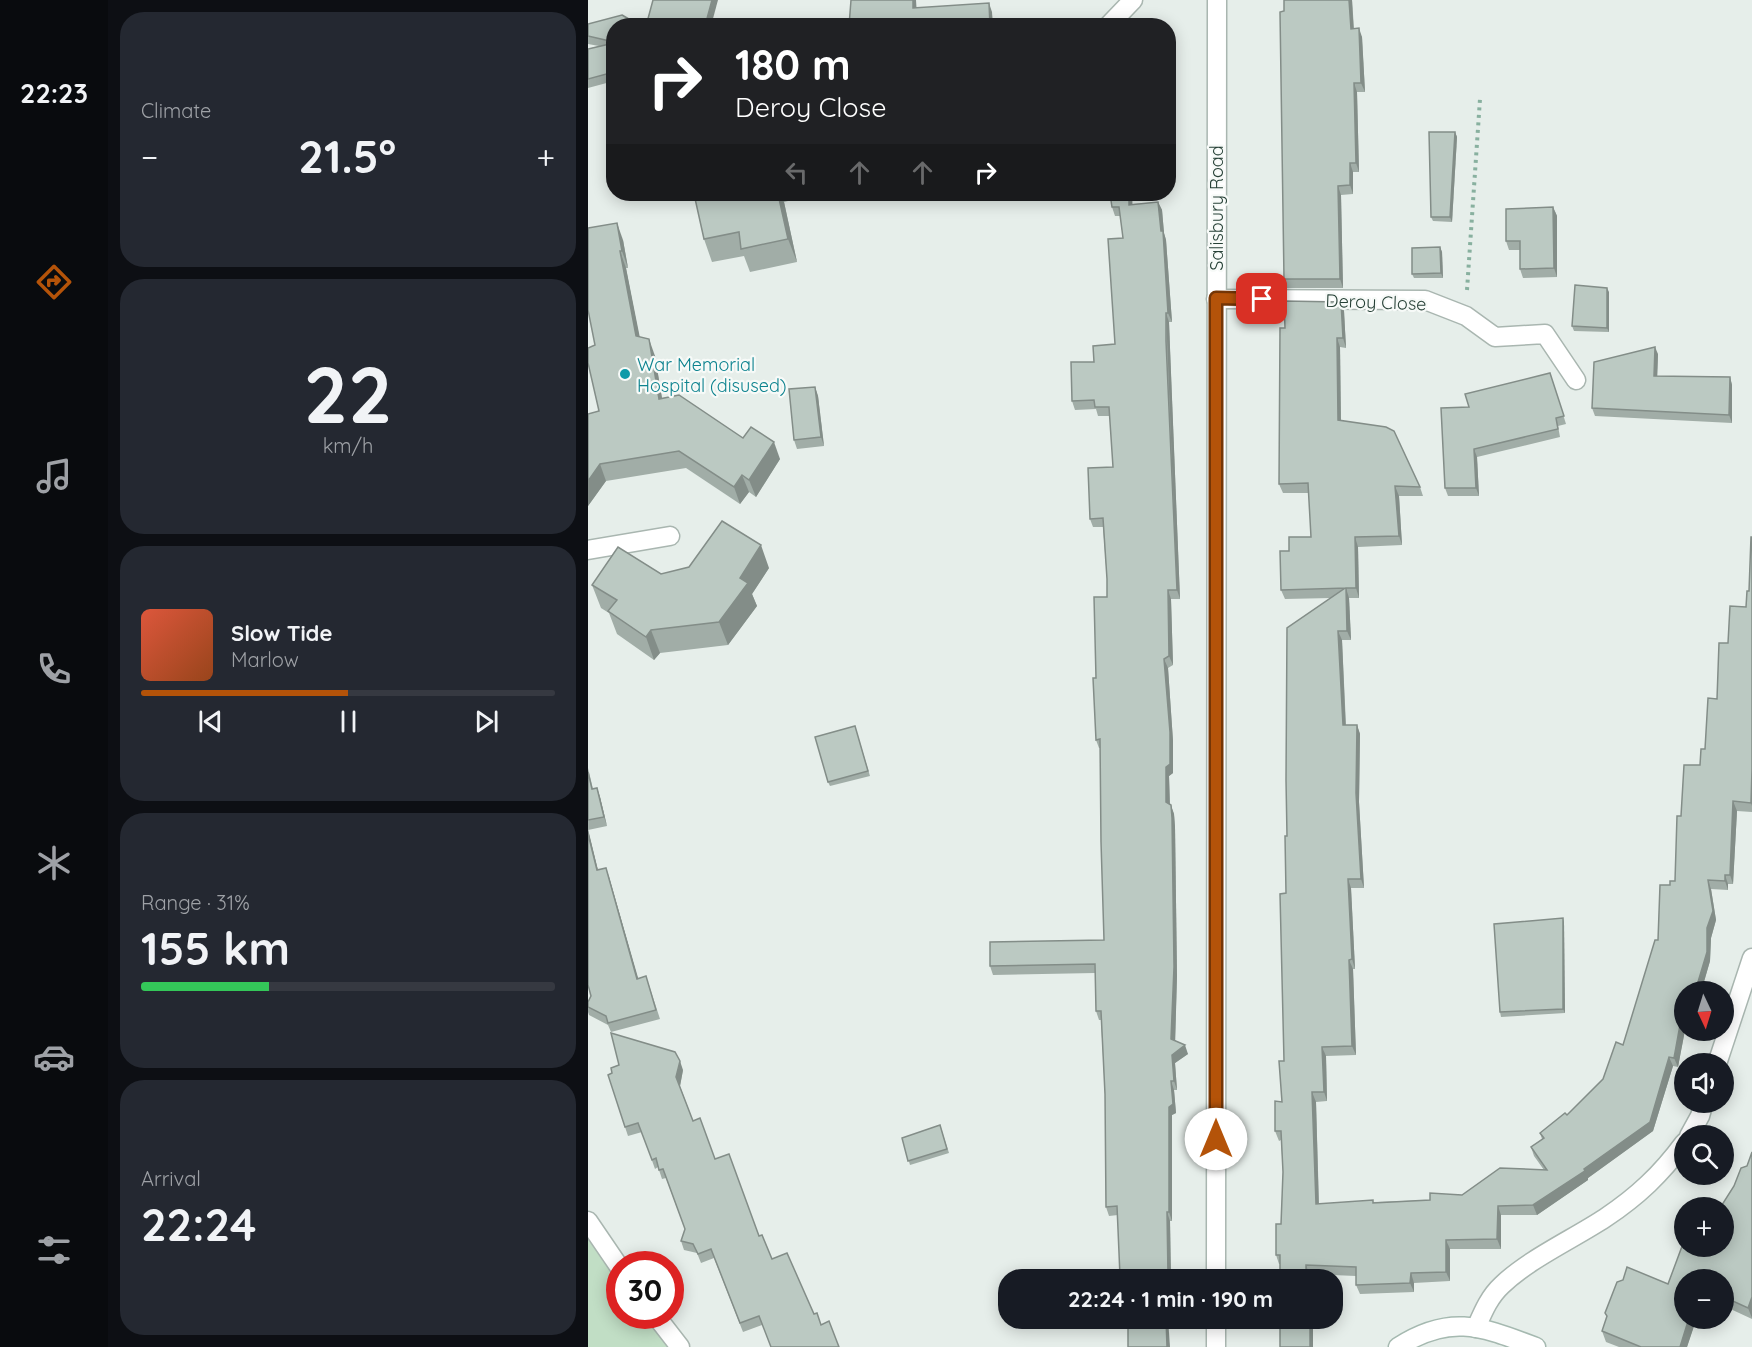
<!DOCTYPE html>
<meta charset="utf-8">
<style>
body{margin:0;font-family:Quicksand,sans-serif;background:#242831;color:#f1f3f6;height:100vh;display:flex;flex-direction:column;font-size:22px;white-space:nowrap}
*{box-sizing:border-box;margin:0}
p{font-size:20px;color:#9ea1a6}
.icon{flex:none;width:33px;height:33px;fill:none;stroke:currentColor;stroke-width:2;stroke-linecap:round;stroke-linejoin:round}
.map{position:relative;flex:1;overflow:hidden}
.sheet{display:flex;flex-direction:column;gap:12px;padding:12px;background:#0d0f14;width:480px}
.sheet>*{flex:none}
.hud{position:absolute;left:18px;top:18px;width:570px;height:183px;border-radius:24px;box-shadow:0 3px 15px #0003;background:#202124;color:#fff;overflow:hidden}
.needle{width:39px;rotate:176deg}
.buttons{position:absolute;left:1086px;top:981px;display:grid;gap:12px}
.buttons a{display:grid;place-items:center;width:60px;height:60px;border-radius:50%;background:#171b24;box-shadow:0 3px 15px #0003;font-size:30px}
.speed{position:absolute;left:18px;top:1251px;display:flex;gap:12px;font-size:30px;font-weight:700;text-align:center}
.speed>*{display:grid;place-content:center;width:78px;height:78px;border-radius:50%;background:#171b24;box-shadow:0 3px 15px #0003;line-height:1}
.speed .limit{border:9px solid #d22;background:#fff;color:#111}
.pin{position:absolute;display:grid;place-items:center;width:51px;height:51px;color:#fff;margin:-26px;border-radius:12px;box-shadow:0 3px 9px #0006}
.me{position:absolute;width:66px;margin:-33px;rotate:0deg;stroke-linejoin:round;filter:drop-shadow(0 0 4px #0008)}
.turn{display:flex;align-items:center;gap:21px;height:126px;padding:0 30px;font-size:27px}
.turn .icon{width:78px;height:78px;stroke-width:2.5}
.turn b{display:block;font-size:42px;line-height:51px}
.lanes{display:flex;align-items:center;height:57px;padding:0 30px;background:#0003;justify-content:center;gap:30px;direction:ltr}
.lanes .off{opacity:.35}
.big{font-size:45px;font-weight:800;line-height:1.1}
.sheet .tile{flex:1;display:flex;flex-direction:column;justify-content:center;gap:9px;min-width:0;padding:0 21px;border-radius:24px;background:#242831}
.sheet .dial{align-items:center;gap:0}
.dial b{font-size:78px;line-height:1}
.song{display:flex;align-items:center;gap:18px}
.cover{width:72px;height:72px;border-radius:9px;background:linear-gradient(135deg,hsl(10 70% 55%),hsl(20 70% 35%))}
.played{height:6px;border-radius:3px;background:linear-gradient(90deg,#b45309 50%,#363941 50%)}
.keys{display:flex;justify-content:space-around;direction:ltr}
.heat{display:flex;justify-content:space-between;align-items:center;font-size:33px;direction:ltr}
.charge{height:9px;border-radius:4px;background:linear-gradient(90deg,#34c759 31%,#363941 0)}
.trip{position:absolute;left:410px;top:1269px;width:345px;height:60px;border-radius:24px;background:#171b24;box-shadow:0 3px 15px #0003;font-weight:800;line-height:60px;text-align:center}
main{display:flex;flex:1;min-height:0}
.tabs{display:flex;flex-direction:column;width:108px;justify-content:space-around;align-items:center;background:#090b0e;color:#9ea1a6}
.tabs .icon{width:42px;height:42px}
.tabs .current{color:#b45309}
.tabs b{font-size:27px;color:#f1f3f6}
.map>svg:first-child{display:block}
</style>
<main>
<nav class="tabs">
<b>22:23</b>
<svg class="icon current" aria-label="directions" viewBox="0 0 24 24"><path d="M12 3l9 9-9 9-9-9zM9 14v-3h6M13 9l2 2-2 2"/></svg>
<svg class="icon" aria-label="music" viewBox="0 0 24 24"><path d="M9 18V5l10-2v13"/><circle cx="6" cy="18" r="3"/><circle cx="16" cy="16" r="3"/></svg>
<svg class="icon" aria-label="phone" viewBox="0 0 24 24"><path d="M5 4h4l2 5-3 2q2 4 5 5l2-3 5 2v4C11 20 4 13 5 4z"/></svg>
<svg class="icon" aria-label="climate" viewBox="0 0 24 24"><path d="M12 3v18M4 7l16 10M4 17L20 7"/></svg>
<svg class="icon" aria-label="car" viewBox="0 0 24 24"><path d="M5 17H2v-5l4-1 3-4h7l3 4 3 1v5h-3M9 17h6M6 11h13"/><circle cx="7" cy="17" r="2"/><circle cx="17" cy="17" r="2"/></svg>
<svg class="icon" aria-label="filters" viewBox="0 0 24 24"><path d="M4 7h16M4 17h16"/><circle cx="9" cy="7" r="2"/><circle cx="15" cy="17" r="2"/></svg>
</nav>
<section class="sheet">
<div class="tile"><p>Climate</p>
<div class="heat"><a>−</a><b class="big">21.5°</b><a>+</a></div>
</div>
<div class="tile dial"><b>22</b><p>km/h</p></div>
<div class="tile">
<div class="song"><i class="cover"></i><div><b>Slow Tide</b><p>Marlow</p></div></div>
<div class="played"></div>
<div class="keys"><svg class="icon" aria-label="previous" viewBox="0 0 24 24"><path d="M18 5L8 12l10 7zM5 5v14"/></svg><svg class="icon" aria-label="pause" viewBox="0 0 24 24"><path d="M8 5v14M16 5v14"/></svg><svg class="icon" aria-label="next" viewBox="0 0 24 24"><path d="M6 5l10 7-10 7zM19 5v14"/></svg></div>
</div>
<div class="tile"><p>Range · 31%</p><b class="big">155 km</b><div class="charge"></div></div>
<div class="tile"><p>Arrival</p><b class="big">22:24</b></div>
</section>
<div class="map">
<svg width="1164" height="1347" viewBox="0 0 1164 1347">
<rect width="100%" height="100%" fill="#e6eeea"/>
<path fill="#c1dec5" d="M0,1230L31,1273L32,1316H63L86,1347H0Z"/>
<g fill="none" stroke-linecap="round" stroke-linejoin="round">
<defs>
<g id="minor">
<path d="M520,26L545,0"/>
<path d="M628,299L837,300L878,316L907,337L957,334L988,380"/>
<path d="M0,550L82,536"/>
<path d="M1129,1064L1164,958"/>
<path d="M1101,1136L1112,1116L1116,1102"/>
<path d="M0,1221L32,1268"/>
<path d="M628,1280L629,0"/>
<path d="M68,1316L92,1347"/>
<path d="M628,1318V1347"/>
<path d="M888,1328C895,1312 901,1297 914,1285C941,1259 985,1239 1017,1218C1050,1196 1073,1174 1096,1143"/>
</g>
<path id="secondary" d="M810,1347C863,1313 894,1327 948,1347"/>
</defs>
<use href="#minor" stroke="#a9b6b0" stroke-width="21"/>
<use href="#secondary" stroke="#a5b9b0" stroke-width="21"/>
<path stroke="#88b09f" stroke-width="4" stroke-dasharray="3 4.5" stroke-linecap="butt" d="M879,290L892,99"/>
<use href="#minor" stroke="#fff" stroke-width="18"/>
<use href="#secondary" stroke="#fff" stroke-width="18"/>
</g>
<g fill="#a1ada7">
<path d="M696,0H764L766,28L774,37L777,92H769L771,172H765V194L753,195L755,288H699L696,279Z"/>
<path d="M0,24L26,26V81L0,88V49L11,46L0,44Z"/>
<path d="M867,132L869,137L864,222L845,221L843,217Z"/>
<path d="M80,194H211L212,198L196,202L209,262L162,272L156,256L124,262L116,239L107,196L83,200Z"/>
<path d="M522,194H544V204L570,202L574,210L576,233L578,240L584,322H581L582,350L592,599H583L585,665L580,668L585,741V773L581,776L582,804L586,814L587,827L589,976L587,1040L600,1054L587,1063L589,1090H586L588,1113L584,1115V1221H582L583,1280H534L532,1276L530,1215L521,1216L518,1207L517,1094L513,1020H511L508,1011L507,973L405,975L402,966L516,940L512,748H511L508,740V678L519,597V579L515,527H505L502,519L525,467L522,416H510L508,409L487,410L484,401L506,362L527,344L535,238L532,216H527L524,207Z"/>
<path d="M965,207L969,216V277L935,278L932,269V250H921L918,241Z"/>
<path d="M35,240L40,268H38L51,337L67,356L74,399L155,438L192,459L168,497L161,492L152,504L98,468L18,481L0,506V414L11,411L7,345Z"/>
<path d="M852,247L854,252L855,278H826L824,274Z"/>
<path d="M1021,292V332L986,331L984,326Z"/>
<path d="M756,311L758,348L752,347L753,421L832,487L835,496H811L814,545L770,547L771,598H761L763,640H754L758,725H769L772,734L771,802L776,888H763L767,969H765L768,1055L738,1056L739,1101L728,1102L731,1204L842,1200L874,1195L956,1170L946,1156L943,1147L954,1139L952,1133L979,1115L1015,1079L1035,1045L1070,940L1082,885L1087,881L1093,816L1112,765L1117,749L1129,699L1140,643L1158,607L1161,591L1164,537V812L1149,811L1145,884H1140V890L1123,889L1128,920L1123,938L1122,961L1113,992H1096L1097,1030L1090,1067L1085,1066L1065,1131L1000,1178V1180L949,1215H913V1249H862V1281L826,1283V1292L772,1294L768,1285V1276L721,1274V1280H692V1264H691L688,1255L693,1224L695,1172L693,1140L691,1141L687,1131L694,1102L696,1061L699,836L743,598L697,599L693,590L701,551L723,537L721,493H695L691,484L697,328Z"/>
<path d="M1070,354L1069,376L1142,377L1144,385V423L1007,416L1004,408Z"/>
<path d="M962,373L978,424L970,426L972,437L889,457L891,496H860L857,488L881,407Z"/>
<path d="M227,387L230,396L236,446L209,449L206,440Z"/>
<path d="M181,568L164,594L169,606L140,645L72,653L66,660L29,634L21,613L13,608L4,585L73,574Z"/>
<path d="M267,726L282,776L242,786L240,782Z"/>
<path d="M0,768L5,789L9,788L12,797L19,826L0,830L10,870L21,877L50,979L61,985L72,1019L23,1032L20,1025L1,1015L0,1012V1002L3,996L0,985Z"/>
<path d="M975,918L976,923L977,1013L913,1017L912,1012Z"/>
<path d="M95,1070L92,1086L105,1121L184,1259L233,1324L251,1347L174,1325L155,1332L126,1258L113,1263L109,1253L96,1250L93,1241L97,1229L78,1178L74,1179L70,1167L67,1169L54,1132L40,1136L37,1127Z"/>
<path d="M352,1125L361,1153L322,1165L314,1138Z"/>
<path d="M1164,1152V1319L1136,1306V1280H1096V1318H1113L1111,1328L1106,1326L1099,1347H1031L1018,1342L1014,1331L1019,1317L1017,1313L1080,1284L1136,1246L1159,1166Z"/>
</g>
<g fill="#838d88">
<path d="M124,0H130L123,26H117Z"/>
<path d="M325,0H328L329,17L325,8Z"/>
<path d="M761,0H764L766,38L763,29Z"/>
<path d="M401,3L404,12L405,26H402Z"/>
<path d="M771,28L774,37L777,92L773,83Z"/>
<path d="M766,83L769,92L771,172L768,163Z"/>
<path d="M867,132L869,137L864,222L862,217Z"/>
<path d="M762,163L765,172V194L762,185Z"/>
<path d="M750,186L753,195L755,288L752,279Z"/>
<path d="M190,194H192L196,202L209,262L200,239Z"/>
<path d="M541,194H544L545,214L541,205Z"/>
<path d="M570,202L574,210L576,233L578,240L584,322L580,313Z"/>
<path d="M965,207L969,216V277L966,268Z"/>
<path d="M29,223L35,240L40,268L34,251Z"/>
<path d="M852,247L854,252L855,278L853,273Z"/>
<path d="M32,251L38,268L55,353L48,336Z"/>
<path d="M1019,288L1021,292V332L1019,328Z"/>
<path d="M753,302L756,311L758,348L755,338Z"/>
<path d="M578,313L581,322L592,599L589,590Z"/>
<path d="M749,338L752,347L753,430L750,420Z"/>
<path d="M61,339L67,356L77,416L71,399Z"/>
<path d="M1067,347L1070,354L1069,384L1066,376Z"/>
<path d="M1142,377L1144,385V423L1141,415Z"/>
<path d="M227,387L230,396L236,446L233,437Z"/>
<path d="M186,442L192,459L168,497L161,480Z"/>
<path d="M886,449L889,457L891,496L888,488Z"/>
<path d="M12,464L18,481L0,506V481Z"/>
<path d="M154,475L161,492L152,504L146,487Z"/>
<path d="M807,486L811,496L814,545L811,536Z"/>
<path d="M767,537L770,547L771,598L768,588Z"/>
<path d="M173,545L181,568L164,594L169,606L140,645L131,622L152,578Z"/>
<path d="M758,588L761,598L763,640L759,631Z"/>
<path d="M580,590L583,599L585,665L581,656Z"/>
<path d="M63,630L72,653L66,660L58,637Z"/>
<path d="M750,631L754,640L758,734L755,725Z"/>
<path d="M576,659L580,668L585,741V773L581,776L582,811L578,802Z"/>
<path d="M769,725L772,734L771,802L776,888L773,879L768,793Z"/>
<path d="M1164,769V806L1163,803Z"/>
<path d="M9,788L12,797L19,826L16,817Z"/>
<path d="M1145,801L1149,811L1145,884L1142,875Z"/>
<path d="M583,805L586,814L587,827L589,976L587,1047L583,1039Z"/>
<path d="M0,829L12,879L9,870L0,834Z"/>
<path d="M18,868L21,877L53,988L49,979Z"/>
<path d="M1137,875L1140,884V890L1137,881Z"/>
<path d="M760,879L763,888L767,969L764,959Z"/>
<path d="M1120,880L1123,889L1128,920L1123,938L1122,961L1113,992H1107Z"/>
<path d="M975,918L976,923L977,1013L975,1009Z"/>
<path d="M761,960L765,969L768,1055L764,1046Z"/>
<path d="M1096,1003L1097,1030L1090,1067L1086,1058Z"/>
<path d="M597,1045L600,1054L587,1063L589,1090L586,1081L584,1055Z"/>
<path d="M734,1047L738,1056L739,1101L736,1092Z"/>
<path d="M1081,1057L1085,1066L1065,1131L1000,1178V1180L949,1215L945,1205L996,1169Z"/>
<path d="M92,1061L95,1070L92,1086L88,1077Z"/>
<path d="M583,1081L586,1090L588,1113L584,1115V1221L581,1212V1107Z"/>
<path d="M724,1092L728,1102L731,1213L728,1204Z"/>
<path d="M910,1206L913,1215V1249L909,1239Z"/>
<path d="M579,1212L582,1221L583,1280H581L580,1275Z"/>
<path d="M858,1240L862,1249V1281L858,1272Z"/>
<path d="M718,1265L721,1274V1280H718Z"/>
<path d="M823,1273L826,1283V1292L822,1283Z"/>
<path d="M1164,1297V1318L1160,1308Z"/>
<path d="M578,1318H580L582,1347H579Z"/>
<path d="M722,1318L725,1327V1347H722Z"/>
<path d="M1101,1318H1104L1106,1326L1099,1347H1092Z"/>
<path d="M1107,1318H1113L1111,1328Z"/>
</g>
<g fill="#bbc9c2" stroke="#838d88" stroke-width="1.5">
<path d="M65,0H124L117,26H58Z"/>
<path d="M263,0H325V8L401,3L402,26H261Z"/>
<path d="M696,0H761L763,29L771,28L773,83H766L768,163H762V185L750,186L752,279H696L692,12L696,11Z"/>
<path d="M34,15L53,26H26V42L0,36V24Z"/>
<path d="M26,43V72L0,79V49Z"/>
<path d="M841,132H867L862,217H843Z"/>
<path d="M106,194H190L200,239L153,249L151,232L116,239Z"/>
<path d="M522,194H541V205L570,202L573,231H575L580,313H578V341L589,590H580L581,656L576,659L582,732V764L578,767V802L583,805L584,818L586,967L583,1039L597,1045L584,1055L586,1081H583L585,1104L581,1107V1212H579L580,1275H576V1280H536V1276H532L529,1206L518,1207L517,1094L513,1011H508L507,964L402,966V942L516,940L513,842L512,739L508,740L505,678H508L506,597H519V579L515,518L502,519L500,468L525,467L521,407H507L506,400L484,401L483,362H506L505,346L527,344L520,239L535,238L531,207H524Z"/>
<path d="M965,207L966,268L932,269V241H918V209Z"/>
<path d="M29,223L34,251H32L48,336L61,339L71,399L91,395L155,438L163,427L186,442L161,480L154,475L146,487L91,451L12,464L0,481V414L11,411L0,363V348L7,345L0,310V228Z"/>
<path d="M852,247L853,273L824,274V248Z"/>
<path d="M987,285L1019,288V328L984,326Z"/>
<path d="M696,301L753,302L755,338H749L750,420L798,427L806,431L832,487L807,486L811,536L767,537L768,588H758L759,631H750L755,725H769L768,793L773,879H760L764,959L761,960L764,1046L734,1047L736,1092H724L728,1204L785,1200V1203L842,1200V1193L874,1195L912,1168L959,1170L943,1147L956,1138L952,1133L977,1113L979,1115L1015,1079L1028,1042L1035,1045L1067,940H1070L1072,885H1082V881H1087L1089,816H1093L1096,765H1112L1113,749H1117L1120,698L1129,699L1131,643H1140L1142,606L1158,607L1159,591H1161L1163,537H1164V769L1163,803L1145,801L1142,875H1137V881L1120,880L1125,911L1119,928V952L1107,992H1096V1003L1086,1058L1081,1057L1062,1122L996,1169L997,1171L945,1205L910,1206L909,1239L858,1240V1272L823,1273L822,1283L768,1285V1267L718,1265V1280H692V1255H688V1224H693L695,1172L693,1131H687V1101L694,1102L691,1061H696L692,894L698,893L697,836H699L698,780L699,628L757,588L693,590L692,551H701V537H723L720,483L691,484L692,328H697Z"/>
<path d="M1067,347L1066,376L1142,377L1141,415L1004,408L1006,362Z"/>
<path d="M962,373L976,416L968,418L970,429L886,449L888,488H857L853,408L881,407L877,394Z"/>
<path d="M227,387L233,437L206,440L201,389Z"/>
<path d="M134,521L173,545L152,578L160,583L131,622L63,630L58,637L20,611L29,600L4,585L30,547L73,574L101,567Z"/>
<path d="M267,726L280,771L240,782L227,737Z"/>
<path d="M0,772L4,789L9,788L16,817L0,820Z"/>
<path d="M0,834L9,870L18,868L49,979L58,976L68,1010L20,1023L18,1016L0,1007V1002L3,996L0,985Z"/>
<path d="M975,918V1009L912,1012L906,924Z"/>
<path d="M23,1033L87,1052L92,1061L88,1077L105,1121L112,1118L127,1159L141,1154L171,1236L174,1235L184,1259L199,1253L226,1314L229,1313L233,1325L241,1321L251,1347H183L171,1316L152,1323L123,1249L110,1254L105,1244L93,1241L97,1229L75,1169L71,1170L68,1158L64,1160L50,1123L37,1127L20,1075L24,1073L23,1068L31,1065Z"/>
<path d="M352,1125L359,1149L320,1161L314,1138Z"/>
<path d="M1164,1152V1297L1160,1308L1136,1297V1280H1096V1318H1101L1092,1347H1053L1014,1331L1019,1316L1017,1313L1029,1282L1035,1280L1039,1267L1080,1284L1096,1241V1246H1136V1208H1132L1146,1186L1153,1168L1159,1166Z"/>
<path d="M537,1318H578L579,1347H540V1323H538Z"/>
<rect x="692" y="1318" width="30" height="29"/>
</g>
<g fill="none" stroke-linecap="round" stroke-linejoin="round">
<defs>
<path id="route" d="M628,1139V298L674,299"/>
</defs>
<use href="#route" stroke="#753606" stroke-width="15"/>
<use href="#route" stroke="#b45309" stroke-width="10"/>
</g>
<circle fill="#0f9aa8" stroke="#f7faf8" stroke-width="2" cx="37" cy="374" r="6"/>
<g text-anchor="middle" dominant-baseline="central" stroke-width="4.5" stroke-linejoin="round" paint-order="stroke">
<g font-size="18" fill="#264036" stroke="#f7faf8">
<text transform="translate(628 208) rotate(-90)">Salisbury Road</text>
<text transform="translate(788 302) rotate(2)">Deroy Close</text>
</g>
<g font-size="18" fill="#0d838f" stroke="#f7faf8" text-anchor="start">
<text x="49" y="364">War Memorial<tspan x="49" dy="21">Hospital (disused)</tspan></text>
</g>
</g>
</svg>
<div class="buttons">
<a><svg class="needle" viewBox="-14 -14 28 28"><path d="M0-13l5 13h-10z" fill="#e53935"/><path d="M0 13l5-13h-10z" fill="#9ea1a6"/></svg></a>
<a><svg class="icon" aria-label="sound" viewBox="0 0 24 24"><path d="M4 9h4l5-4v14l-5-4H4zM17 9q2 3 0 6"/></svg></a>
<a><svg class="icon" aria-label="search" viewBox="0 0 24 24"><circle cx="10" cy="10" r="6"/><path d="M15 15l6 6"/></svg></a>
<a>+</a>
<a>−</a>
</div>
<div class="speed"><div class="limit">30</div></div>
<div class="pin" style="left:674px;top:299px;background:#d93025"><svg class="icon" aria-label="arrive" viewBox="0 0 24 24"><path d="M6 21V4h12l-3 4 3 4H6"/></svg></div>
<svg class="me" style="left:628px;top:1139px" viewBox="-20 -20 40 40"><circle r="19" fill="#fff"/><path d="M0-13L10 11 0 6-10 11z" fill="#b45309"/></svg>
<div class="trip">22:24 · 1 min · 190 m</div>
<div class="hud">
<div class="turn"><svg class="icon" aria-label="right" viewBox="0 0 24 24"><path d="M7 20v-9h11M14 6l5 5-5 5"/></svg><div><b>180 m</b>Deroy Close</div></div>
<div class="lanes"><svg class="icon off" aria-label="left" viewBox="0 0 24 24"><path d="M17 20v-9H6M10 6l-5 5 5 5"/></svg><svg class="icon off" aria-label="ahead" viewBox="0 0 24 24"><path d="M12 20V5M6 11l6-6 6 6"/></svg><svg class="icon off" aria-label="ahead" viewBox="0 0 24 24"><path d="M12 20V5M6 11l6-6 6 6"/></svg><svg class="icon" aria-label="right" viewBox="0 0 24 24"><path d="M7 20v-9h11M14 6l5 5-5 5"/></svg></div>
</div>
</div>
</main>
